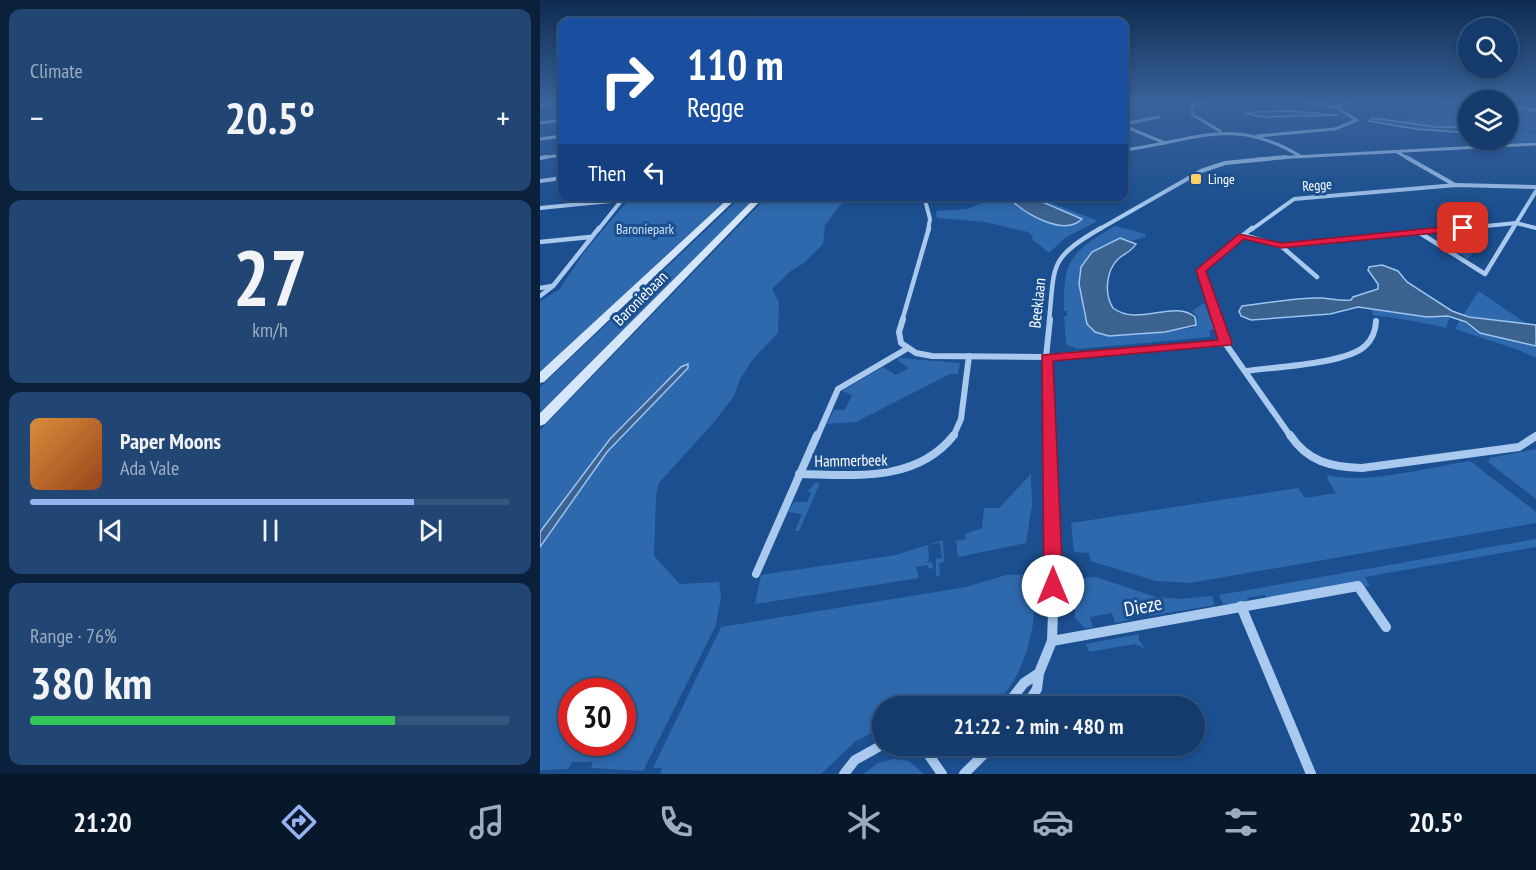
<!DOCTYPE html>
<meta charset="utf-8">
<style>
body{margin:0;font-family:"PT Sans Narrow",sans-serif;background:#214673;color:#f1f3f6;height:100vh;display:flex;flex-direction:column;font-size:22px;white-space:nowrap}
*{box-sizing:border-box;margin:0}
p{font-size:20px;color:#9dadc1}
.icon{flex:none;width:33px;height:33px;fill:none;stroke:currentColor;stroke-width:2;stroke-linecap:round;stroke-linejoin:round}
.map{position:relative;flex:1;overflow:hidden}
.drawer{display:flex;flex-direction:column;gap:9px;padding:9px;background:#0b203b;width:540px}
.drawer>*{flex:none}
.guide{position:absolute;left:18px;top:18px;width:570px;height:183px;border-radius:12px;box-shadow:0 3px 9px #0003,0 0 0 2px #33557e;background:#1a4fa0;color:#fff;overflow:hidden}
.controls{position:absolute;left:918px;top:18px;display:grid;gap:12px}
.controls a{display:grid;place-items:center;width:60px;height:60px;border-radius:50%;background:#143b6b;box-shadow:0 3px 9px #0003,0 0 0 2px #33557e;font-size:30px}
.speed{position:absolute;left:18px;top:678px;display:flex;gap:12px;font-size:30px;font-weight:700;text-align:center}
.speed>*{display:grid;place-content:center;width:78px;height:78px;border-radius:50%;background:#143b6b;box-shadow:0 3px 9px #0003,0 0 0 2px #33557e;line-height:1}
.speed .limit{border:9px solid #d22;background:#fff;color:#111}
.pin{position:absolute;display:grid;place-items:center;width:51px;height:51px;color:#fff;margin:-26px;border-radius:12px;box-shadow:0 3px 9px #0006}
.me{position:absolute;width:66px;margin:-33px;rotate:0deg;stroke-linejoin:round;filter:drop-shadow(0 0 4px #0008)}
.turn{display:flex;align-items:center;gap:21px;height:126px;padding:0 30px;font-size:27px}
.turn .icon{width:78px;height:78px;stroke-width:2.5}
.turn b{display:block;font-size:42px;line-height:51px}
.then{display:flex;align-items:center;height:57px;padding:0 30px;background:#0003;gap:12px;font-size:22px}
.big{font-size:45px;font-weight:800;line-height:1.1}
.drawer .widget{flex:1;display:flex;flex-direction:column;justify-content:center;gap:9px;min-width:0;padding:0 21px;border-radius:12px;background:#214673}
.drawer .dial{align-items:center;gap:0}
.dial b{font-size:78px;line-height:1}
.song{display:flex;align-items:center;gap:18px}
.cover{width:72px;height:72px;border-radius:9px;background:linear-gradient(135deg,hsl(30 70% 55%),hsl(20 70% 35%))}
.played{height:6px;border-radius:3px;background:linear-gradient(90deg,#95b2f1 80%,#33557e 80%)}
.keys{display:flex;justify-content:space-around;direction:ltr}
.heat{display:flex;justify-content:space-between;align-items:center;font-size:33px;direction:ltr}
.charge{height:9px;border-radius:4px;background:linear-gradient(90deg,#34c759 76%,#33557e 0)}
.trip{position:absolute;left:332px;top:696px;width:333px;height:60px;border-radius:30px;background:#143b6b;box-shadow:0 3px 9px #0003,0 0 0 2px #33557e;font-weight:800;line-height:60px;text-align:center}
.tab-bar{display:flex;height:96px;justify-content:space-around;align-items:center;background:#08182b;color:#9dadc1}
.tab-bar .icon{width:42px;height:42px}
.tab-bar .current{color:#95b2f1}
.tab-bar b{font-size:27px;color:#f1f3f6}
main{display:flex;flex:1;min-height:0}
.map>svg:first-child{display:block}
</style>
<main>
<section class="drawer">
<div class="widget"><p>Climate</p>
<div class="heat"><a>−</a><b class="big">20.5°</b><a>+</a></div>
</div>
<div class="widget dial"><b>27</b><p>km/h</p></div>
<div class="widget">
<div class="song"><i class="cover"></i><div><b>Paper Moons</b><p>Ada Vale</p></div></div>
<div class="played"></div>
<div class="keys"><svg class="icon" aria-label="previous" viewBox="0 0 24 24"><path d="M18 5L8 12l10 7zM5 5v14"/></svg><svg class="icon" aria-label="pause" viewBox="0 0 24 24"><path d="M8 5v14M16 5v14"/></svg><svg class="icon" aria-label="next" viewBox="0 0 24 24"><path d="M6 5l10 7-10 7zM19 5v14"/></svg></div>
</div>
<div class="widget"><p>Range · 76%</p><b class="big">380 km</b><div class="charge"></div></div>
</section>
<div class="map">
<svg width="996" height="774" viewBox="0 0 996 774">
<rect width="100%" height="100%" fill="#1b4f8f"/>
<g fill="#2e69ad" fill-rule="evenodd">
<path d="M853,102L868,106V109L928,114L924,115L928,117L925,121L928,127L905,128L863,123L871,112Z"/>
<path d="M968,106L996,111V133L968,125Z"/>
<path d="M968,127L996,134V141L957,145L955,140H968Z"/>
<path d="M91,197H192L0,372V301L19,290L45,251Z"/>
<path d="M201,197H217L0,412V387Z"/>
<path d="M227,197H304L305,199L285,225L283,244L264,263L252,270L232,289L239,303L238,333L213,359L200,379L194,396L175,421L119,483L116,496L114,556L140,584L179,582L181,597L176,625L103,771L51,768L53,762H32L28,769L2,770L0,772V547L67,452L148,365L141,367L70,439L0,532V430ZM32,692H82V742H32Z"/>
<path d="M456,197H473C475,214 527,234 542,219L491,197H497L558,221L525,238L509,253L492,239L493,236L488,232L445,222L397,218L396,211L427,209Z"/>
<path d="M575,226L606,234L605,237L592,241L586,239L552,252L541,267L543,312L555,332L578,336L652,328L656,325L655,317L659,318L652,311L664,303L674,329L670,330V337L538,349L526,345L524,316H527V311H524C523,259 531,252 575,226Z"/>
<path d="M941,230L948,232L928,259L913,249L920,248L901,236Z"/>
<path d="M938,292H940L990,326L923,315Z"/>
<path d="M832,309L887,317H910L906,328C881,322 857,318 833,315Z"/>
<path d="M920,320L940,333L996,346V358L976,349L915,329Z"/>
<path d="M359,358L420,363L418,374H410L316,422L286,424L294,410H305L312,395L302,391L343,367L356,375L369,368L357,360Z"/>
<path d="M996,449V499L948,462L950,458Z"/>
<path d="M930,461L991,508L996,512V523L650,583L616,581L551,561L549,553L534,552L531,523L758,488L765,498L796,493L787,478L788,475C825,485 891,467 930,461Z"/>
<path d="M491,474L492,505L486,543L418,557L416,541L426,539L425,534L442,528L444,508H459Z"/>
<path d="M275,483H280L259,531H255L262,514L248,512L254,502H267L271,492H267Z"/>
<path d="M996,539V547L825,577L830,586L729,601L725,595L707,598L709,604H683L679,595Z"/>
<path d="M403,540L404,562L399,563L400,575L396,576V559L402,558L400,543L388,545L389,560L386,563L392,562L393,568L389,569L388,565L376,567L379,578L215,604L221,575L356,555Z"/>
<path d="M489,574L496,583C495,630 488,671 454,706H342V728L316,741L281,774H120L122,768H113L181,627L426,587L466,575Z"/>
<path d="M556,577L616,597L640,599L672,596L675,605L610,616L607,607L586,611L589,620L575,623L572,613L550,617L553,627L545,628L535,618V578Z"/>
<path d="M599,634V640L605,649L595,644L549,652L546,644Z"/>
<path d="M354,759L369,761L384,774H323L338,763Z"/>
</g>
<g fill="#3c6290" stroke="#9cc4f0" stroke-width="1.5">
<path d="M750,111L798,115L722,117L707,114L712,112Z"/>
<path d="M833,118L896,127H928V133L876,129L829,121Z"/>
<path d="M473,197H491L542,219C524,237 486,214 471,200Z"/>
<path d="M580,238L596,244C592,251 584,254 578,259C566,271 564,294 573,308C598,327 634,299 655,317L656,325L625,332L569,336L555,332L547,324L539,284L541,267L552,252Z"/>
<path d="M842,265L858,271L867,282L912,311L929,317L996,325V346L940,333L926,322L908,316L887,317L818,307L790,314L711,320L701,316L699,311L702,306C728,303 756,297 783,298C793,299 800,301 811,300L813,297L838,289V284L828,270L829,267Z"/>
<path d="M148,364V368L67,452L0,547V532L70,439L141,367Z"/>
</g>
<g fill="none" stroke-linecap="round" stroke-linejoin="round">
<g stroke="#a9c9ee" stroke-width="3">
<path d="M664,102L651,107L653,115L680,131"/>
<path d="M905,103L924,102"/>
<path d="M0,106L22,103"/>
<path d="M968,106L996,110"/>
<path d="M795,107L810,103"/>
<path d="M0,123L22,120"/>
<path d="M584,124L619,117"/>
<path d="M584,126L625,143"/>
<path d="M717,136L795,129L817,120L795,107L768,102"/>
<path d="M0,139L22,136"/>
<path d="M584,150C655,141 693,115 760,156"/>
<path d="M857,152L869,159"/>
<path d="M0,158L22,155"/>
<path d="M717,159L996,144"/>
</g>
<g stroke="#a9c9ee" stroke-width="4">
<path d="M866,157L915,185"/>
<path d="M0,158L6,157"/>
<path d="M0,181L22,178"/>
<path d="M384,196L390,219L388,230"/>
<path d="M0,208L81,200"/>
<path d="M58,230L85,196"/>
<path d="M558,230L661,171L685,163L746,157"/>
<path d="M711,230L754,199L916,185L996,187"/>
<path d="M906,230L976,223L996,228"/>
<path d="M972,230L996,191"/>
</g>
<g stroke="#a9c9ee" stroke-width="4.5">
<path d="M880,233L945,274L973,228"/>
<path d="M703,235L741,246L921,228"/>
<path d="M0,242L50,237"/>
<path d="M741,246L777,277"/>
<path d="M0,288L12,286"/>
<path d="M0,296L13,286L59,228"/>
<path d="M362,321L389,228"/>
<path d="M509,321C515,264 508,259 561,228"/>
<path d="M678,321L661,270L712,228"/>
</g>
<g stroke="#a9c9ee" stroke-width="6">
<path d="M363,319L359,332L361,343L376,353L392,356L506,357L685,343"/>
<path d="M677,319L685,343L751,437"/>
<path d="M706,371C733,367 806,364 825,346C832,340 836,330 836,321"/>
<path d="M277,437L298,389L368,348"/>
<path d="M413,437L421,419L429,356"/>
<path d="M509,437L506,357L510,319"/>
</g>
<g stroke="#a9c9ee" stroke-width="8">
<path d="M509,435L514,585"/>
<path d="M750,435C768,462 791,467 822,468L979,447L996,436"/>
<path d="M259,474C314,475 376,483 414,435"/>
<path d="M216,574L277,435"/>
</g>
<g stroke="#a9c9ee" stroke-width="10">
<path d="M701,606L771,774"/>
<path d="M512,641L818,586L846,627"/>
<path d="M466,706L484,683L499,673"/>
<path d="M486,706L497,689L499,673L512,641L514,584"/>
<path d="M372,746L386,751L402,774"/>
<path d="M386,751L411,746"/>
<path d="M304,774L315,760L342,745"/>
<path d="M424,774L452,746"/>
</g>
<g fill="#d6e6fa" fill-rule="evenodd">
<path d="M191,196H199L4,382L0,383V372Z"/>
<path d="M217,196H225L5,424L0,426V413Z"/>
</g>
</g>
<linearGradient id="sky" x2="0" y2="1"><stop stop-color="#0f2b4f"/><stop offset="0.48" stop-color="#39639b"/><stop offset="1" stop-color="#39639b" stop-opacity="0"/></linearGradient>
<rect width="996" height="211" fill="url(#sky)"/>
<path fill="#e11d48" stroke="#92132f" stroke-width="1.5" d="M923,225L928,228L927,230L741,248L704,239L666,271L692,343L690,345L513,361L523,586L520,592L513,595L506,592L504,586L502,355L678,340L656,270L699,234L742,243Z"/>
<rect fill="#ffd166" stroke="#1b4f8f" stroke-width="2" x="650" y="173" width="12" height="12" rx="3"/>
<g text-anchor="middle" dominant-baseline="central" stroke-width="6" stroke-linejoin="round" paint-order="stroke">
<g font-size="14" fill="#fff" stroke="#1b4f8f" text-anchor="start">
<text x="668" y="179">Linge</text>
</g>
<g font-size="14" fill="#fff" stroke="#1b4f8f">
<text transform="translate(777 185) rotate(-5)">Regge</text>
</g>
<g font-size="14" fill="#cfe3fa" stroke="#1b4f8f">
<text x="105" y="229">Baroniepark</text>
</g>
<g font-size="16" fill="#fff" stroke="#1b4f8f">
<text transform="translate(100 298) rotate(-45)">Baroniebaan</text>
<text transform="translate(497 303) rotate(-84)">Beeklaan</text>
<text transform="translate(311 460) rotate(-1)">Hammerbeek</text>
</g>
<g font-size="20" fill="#fff" stroke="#1b4f8f">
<text transform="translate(603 606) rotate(-11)">Dieze</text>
</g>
</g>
</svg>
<div class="controls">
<a><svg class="icon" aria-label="search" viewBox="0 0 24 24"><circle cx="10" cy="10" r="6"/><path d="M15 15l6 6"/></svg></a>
<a><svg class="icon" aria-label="layers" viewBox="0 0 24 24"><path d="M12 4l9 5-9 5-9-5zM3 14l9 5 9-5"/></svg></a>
</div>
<div class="speed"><div class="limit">30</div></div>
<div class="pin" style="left:923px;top:228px;background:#d93025"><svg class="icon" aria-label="arrive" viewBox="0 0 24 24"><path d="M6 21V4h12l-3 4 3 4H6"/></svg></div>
<svg class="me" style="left:513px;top:586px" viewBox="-20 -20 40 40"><circle r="19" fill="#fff"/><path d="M0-13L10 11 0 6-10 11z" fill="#e11d48"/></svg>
<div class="trip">21:22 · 2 min · 480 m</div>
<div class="guide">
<div class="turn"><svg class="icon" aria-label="right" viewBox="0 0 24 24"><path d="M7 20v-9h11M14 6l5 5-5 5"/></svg><div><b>110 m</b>Regge</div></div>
<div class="then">Then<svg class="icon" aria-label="left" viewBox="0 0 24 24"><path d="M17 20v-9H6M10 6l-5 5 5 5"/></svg></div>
</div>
</div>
</main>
<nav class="tab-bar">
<b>21:20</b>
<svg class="icon current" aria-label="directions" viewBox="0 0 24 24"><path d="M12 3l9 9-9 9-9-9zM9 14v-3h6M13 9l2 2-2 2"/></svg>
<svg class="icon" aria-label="music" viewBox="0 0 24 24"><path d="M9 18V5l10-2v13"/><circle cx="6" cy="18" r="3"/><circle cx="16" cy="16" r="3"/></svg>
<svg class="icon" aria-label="phone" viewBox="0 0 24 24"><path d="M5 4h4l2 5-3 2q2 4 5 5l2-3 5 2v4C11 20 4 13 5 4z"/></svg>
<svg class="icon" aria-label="climate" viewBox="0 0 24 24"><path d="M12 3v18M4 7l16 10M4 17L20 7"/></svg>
<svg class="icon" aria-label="car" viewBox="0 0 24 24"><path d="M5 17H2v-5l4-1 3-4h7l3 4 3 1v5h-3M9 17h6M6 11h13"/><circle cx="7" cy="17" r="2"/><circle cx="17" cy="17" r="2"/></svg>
<svg class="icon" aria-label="filters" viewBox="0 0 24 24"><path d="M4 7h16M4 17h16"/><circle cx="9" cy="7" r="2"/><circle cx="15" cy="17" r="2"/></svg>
<b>20.5°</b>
</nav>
